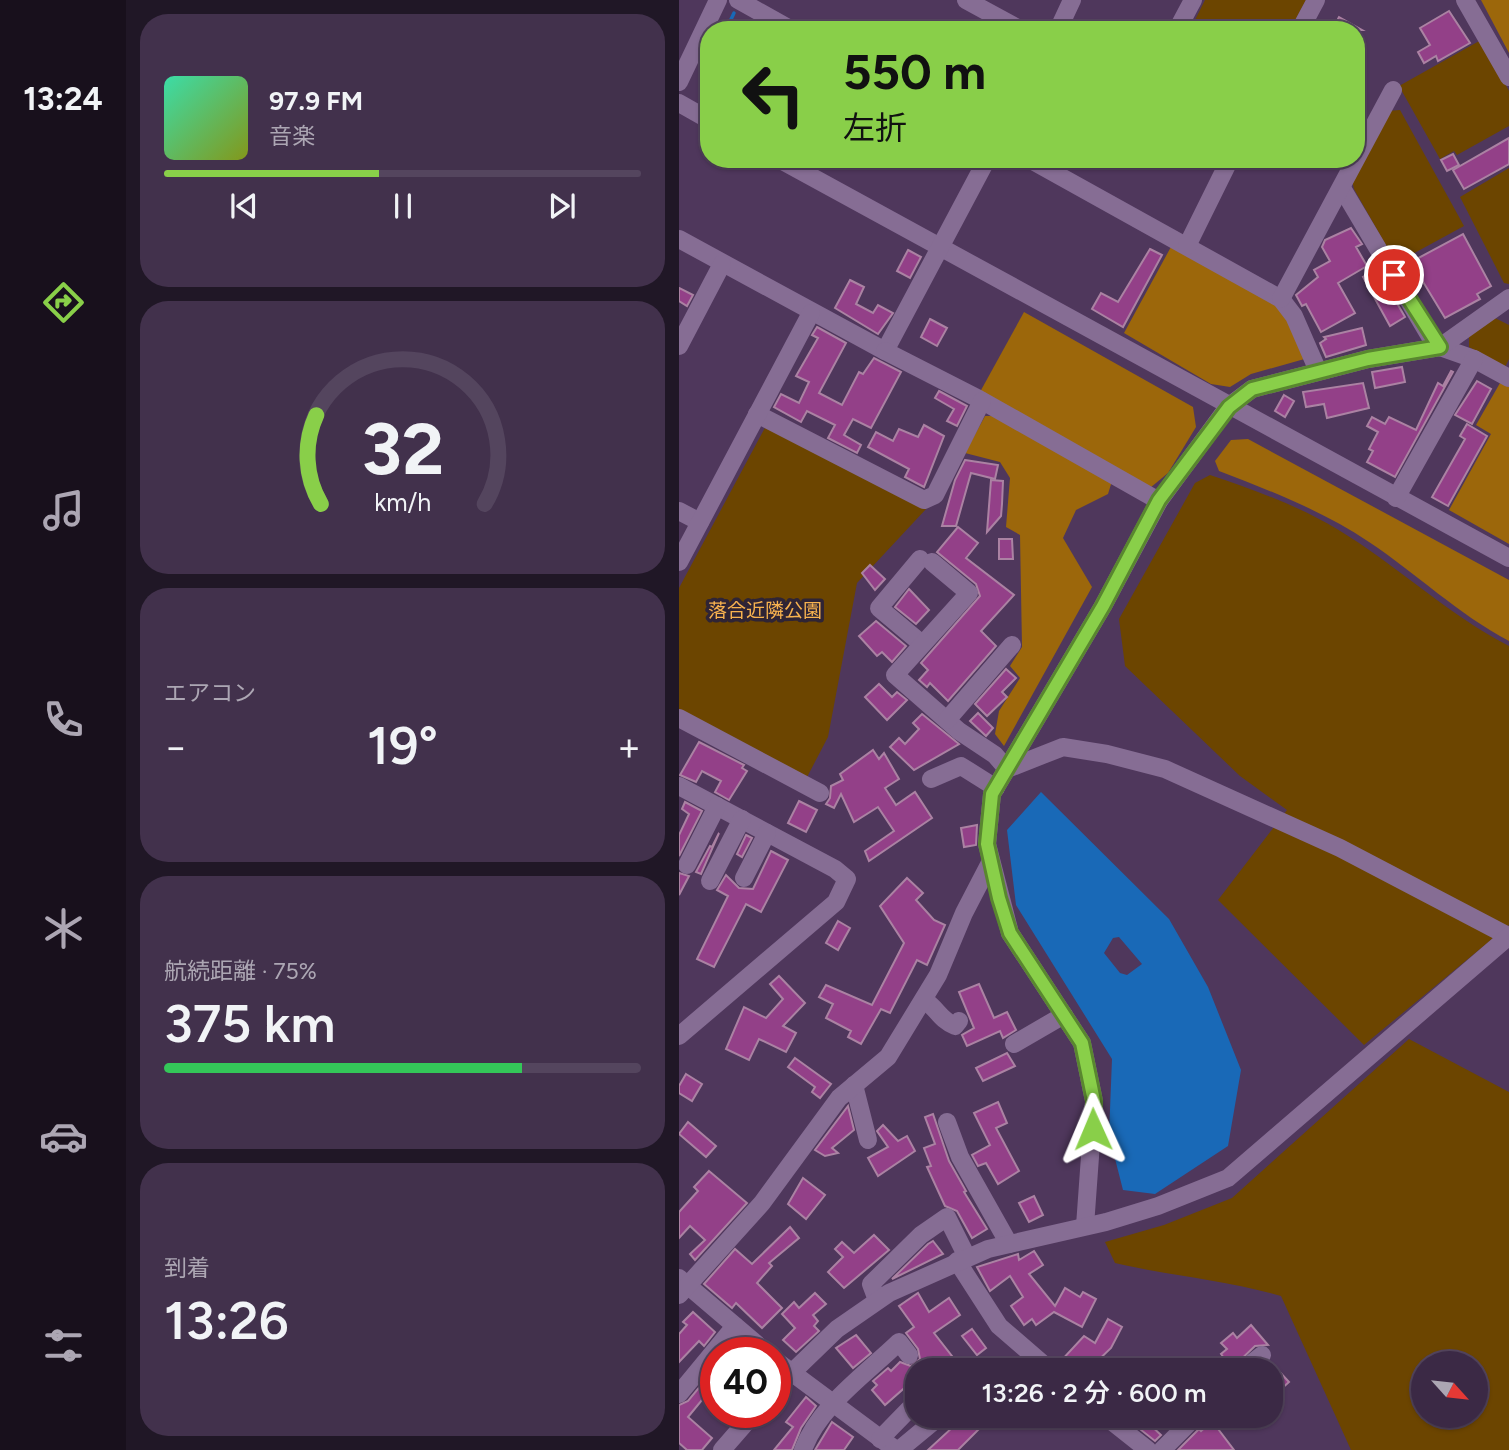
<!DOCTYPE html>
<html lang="ja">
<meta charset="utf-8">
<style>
body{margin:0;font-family:Figtree,"Noto Sans JP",sans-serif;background:#42314c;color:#f1f3f6;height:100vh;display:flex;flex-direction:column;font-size:26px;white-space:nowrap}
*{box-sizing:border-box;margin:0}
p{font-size:23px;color:#aca6b3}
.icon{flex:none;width:38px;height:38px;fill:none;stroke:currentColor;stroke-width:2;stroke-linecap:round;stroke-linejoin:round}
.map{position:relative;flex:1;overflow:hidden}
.panel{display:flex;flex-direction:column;gap:14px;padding:14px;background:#201726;width:553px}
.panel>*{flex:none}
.banner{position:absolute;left:21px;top:21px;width:665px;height:147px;border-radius:28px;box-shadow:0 2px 5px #0004,0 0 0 2px #54455e;background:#89cf49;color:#111;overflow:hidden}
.needle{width:46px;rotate:117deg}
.tools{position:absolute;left:732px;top:1351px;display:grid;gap:14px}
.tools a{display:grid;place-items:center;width:77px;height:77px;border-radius:50%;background:#3b2945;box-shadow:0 2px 5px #0004,0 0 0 2px #54455e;font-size:35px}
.speed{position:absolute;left:21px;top:1337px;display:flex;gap:14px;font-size:35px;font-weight:700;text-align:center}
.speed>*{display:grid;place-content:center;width:91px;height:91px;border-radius:50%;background:#3b2945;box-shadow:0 2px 5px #0004,0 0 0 2px #54455e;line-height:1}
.speed .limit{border:10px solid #d22;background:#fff;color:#111}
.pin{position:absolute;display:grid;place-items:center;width:60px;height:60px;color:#fff;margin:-30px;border:4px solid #fff;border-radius:50%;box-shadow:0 2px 7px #0007}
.me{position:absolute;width:77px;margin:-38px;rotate:359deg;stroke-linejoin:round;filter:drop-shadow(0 0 5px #0008)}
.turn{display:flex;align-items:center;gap:24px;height:147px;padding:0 28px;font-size:32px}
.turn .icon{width:91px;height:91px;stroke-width:2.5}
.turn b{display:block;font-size:49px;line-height:60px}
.big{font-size:52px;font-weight:600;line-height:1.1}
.panel .card{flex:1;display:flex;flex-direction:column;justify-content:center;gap:10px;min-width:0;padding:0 24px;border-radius:28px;background:#42314c}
.panel .dial{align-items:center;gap:0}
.dial svg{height:182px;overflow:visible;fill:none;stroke:#54455e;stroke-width:7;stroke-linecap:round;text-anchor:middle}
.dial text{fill:#f1f3f6;stroke:none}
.song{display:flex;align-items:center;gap:21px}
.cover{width:84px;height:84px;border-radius:10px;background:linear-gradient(135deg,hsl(160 70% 55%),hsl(70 70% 35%))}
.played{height:7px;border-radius:4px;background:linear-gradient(90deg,#89cf49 45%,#54455e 45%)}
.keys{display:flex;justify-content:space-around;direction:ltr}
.heat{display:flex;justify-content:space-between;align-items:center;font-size:38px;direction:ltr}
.charge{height:10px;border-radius:5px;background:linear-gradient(90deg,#34c759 75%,#54455e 0)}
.trip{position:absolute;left:226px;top:1358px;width:378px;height:70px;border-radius:28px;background:#3b2945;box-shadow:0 2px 5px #0004,0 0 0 2px #54455e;font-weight:600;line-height:70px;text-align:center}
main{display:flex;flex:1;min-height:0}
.menu{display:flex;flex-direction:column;width:126px;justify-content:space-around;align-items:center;background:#18101c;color:#aca6b3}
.menu .icon{width:49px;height:49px}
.menu .on{color:#89cf49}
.menu b{font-size:32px;color:#f1f3f6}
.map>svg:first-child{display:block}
</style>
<main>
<nav class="menu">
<b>13:24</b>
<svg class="icon on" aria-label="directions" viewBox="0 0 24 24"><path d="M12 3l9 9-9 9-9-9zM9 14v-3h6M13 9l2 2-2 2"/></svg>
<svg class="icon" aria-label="music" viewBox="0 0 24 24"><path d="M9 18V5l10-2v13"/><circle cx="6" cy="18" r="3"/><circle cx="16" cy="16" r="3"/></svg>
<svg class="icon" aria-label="phone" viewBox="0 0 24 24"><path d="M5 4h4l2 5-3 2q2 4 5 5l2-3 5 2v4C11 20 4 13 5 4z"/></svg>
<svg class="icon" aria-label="climate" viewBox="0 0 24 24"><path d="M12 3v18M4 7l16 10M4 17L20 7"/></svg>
<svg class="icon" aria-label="car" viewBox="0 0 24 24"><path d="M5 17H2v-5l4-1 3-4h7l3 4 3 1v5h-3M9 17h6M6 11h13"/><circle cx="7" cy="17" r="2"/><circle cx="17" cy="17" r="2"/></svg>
<svg class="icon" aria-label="filters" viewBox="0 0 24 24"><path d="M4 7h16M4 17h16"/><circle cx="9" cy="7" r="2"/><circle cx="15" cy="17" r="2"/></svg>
</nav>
<section class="panel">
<div class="card">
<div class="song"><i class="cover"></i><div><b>97.9 FM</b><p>音楽</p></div></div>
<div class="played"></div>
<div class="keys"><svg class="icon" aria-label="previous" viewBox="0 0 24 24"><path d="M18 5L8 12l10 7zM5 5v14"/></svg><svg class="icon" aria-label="pause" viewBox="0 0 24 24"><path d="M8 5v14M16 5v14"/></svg><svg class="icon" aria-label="next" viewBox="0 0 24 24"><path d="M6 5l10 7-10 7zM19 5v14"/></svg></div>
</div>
<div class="card dial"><svg viewBox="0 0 100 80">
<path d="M14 69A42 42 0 1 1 86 69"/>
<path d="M14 69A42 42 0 0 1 12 30" stroke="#89cf49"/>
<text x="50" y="56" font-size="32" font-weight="700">32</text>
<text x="50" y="72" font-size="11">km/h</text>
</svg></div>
<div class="card"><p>エアコン</p>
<div class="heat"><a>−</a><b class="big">19°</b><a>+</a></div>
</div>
<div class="card"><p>航続距離 · 75%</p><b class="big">375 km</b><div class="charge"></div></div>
<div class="card"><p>到着</p><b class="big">13:26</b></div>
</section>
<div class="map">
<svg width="830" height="1450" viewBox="0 0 830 1450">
<rect width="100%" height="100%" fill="#4f375c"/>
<g fill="#6c4500" fill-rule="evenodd">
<path d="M526,0H627L611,30H511Z"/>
<path d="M802,40L830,91V126L778,155L775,151L761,159L720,86Z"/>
<path d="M721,110L785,226L717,263L675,189L672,175L709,111Z"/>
<path d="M830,168V284L825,283L781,197Z"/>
<path d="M814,317L830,325V359L826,367L790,347V334Z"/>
<path d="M88,424L248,508L178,583L149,737L126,781L0,714V588Z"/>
<path d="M531,475C575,490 618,505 658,529C718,565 768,614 830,646V925L685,1045L539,900L608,810L561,776L446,666L440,619L516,483Z"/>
<path d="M730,1039L830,1092V1450H672L602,1296C547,1280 491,1276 436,1263L426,1242L485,1225L553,1198ZM796,1363V1416H744V1363Z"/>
</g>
<g fill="#9c670b">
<path d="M802,0H830V53Z"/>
<path d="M493,245L599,302L629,358L572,374L551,387L532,384L445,333Z"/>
<path d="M345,312L514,407L517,427L489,473L471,488L301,392Z"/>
<path d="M821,383L830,387V544L770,510L812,434L797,425Z"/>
<path d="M306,416H318L433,481L429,494L397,510L384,538L413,587L325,746L316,734L320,711L341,678L331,666L343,647L341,535L327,527L331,478L321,462L286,453Z"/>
<path d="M569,439L830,580V641C779,614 738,574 690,542C644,511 592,491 540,471L536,461L552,440Z"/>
</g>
<path fill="#1969b7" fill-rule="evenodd" d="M362,792L490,919L529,987L562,1070L549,1146L476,1194L444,1190L430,1135L433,1059L337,905L328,830ZM440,937L463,964L448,975L441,973L425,953L434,938Z"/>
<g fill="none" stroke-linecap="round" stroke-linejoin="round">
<g stroke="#1969b7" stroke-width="3.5">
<path d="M47,30L55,13"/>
<path d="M21,81L30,64"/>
</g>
</g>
<g fill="#934088" stroke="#ab82a3" stroke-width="2">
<path d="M770,11L791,43L759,61L757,56L745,63L739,52L751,45L741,28Z"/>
<path d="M660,17L683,30H653Z"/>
<path d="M830,138V164L785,189L774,170Z"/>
<path d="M774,154L780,165L768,171L762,160Z"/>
<path d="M672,228L683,244L677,247L688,266L659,283L676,313L642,332L627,304L623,306L617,295L639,277L635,270L651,261L643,247L646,240Z"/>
<path d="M784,234L812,286L798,294L801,299L766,318L732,262Z"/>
<path d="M471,249L483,255L444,327L413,309L422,293L439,302Z"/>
<path d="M229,250L242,257L231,278L218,271Z"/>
<path d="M698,269L726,317L711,326L684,277Z"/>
<path d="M171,280L185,287L177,304L194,313L199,305L214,313L199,334L156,308Z"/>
<path d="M0,288L14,295L8,306L0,301Z"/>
<path d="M251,319L268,328L258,346L242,337Z"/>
<path d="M138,327L167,343L140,393L163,405L180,372L184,374L195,358L222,372L192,428L174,419L165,435L182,445L178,453L149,438L156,425L128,411L122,422L95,407L102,394L120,403L130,382L117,376L139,338L133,335Z"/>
<path d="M683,328L687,345L647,357L641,343L647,339L645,337Z"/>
<path d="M723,367L726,382L696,388L693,372Z"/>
<path d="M772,371L774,372L716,477L688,462L694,451L690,449L699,432L688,426L693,417L706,424L710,417L737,430L759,383L764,386Z"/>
<path d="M798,381L812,389L793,424L776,415Z"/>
<path d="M684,383L690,408L648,418L645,404L627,407L624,392Z"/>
<path d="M260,391L288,406L278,426L268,421L275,409L256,398Z"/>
<path d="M605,395L615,401L606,417L596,411Z"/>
<path d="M788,424L808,436L769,506L753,497L786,439L781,436Z"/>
<path d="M245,425L265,436L245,487L226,477L230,469L189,447L197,432L214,441L220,429L239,437Z"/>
<path d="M286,460L319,465L316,479L292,473L277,526H263L276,480Z"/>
<path d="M312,480L324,481L323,504L322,516L308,532Z"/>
<path d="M279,527L299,543L287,558L335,595L302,631L317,646L269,701L251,683L248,687L240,680L249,670L242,663L301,596L297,584L258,552Z"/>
<path d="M320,539H333L334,559H320Z"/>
<path d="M191,565L206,579L196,590L183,573Z"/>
<path d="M230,589L250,610L237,624L216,607Z"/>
<path d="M197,621L227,646L213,662L203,652L198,656L180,636Z"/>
<path d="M327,669L337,678L323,692L328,697L308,716L296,704Z"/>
<path d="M200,684L213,697L218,692L228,700L208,720L186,697Z"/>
<path d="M299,713L314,728L307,736L291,721Z"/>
<path d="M243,714L280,744L235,770L211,747L220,738L226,744L240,729L234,723Z"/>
<path d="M20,742L65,765L63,768L68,771L50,800L36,792L42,781L23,771L17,782L1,775Z"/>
<path d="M194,750L200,759L205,753L220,779L206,788L217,805L236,792L253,818L190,861L186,851L215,831L199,807L175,822L162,794L155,808L147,804L151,798L152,786L164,780L161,774Z"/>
<path d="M120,801L138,810L127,832L109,823Z"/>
<path d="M6,802L23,811L0,856V835L10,814L3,809Z"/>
<path d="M298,825L297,845L285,847L282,828Z"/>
<path d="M40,833L22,874L17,872L31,846L33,847Z"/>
<path d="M67,835L73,838L63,857L58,854Z"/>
<path d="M92,851L109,860L82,912L67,904L35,967L18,959L49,896L38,890L47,875L60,888L74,889Z"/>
<path d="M0,873L10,876L0,895Z"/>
<path d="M228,878L244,893L237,900L255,920L266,925L248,965L238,960L211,1013L202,1009L182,1044L169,1037L172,1031L147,1018L154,1004L140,997L147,985L193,1005L225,943L201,906Z"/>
<path d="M159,921L171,928L159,950L147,943Z"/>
<path d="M100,976L126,1003L104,1026L117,1033L107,1052L80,1039L70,1060L47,1049L65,1007L87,1018L104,999L91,984Z"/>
<path d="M300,984L315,1018L328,1012L337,1030L324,1038L321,1031L288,1046L283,1035L295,1028L280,992Z"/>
<path d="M328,1053L336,1066L304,1081L297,1068Z"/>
<path d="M116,1058L152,1084L141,1098L133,1092L136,1087L109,1067Z"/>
<path d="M7,1074L23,1084L13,1101L0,1093V1086Z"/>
<path d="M319,1102L328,1123L317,1128L340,1171L319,1184L307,1163L299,1166L293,1155L311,1145L295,1113Z"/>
<path d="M169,1106L175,1130L153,1148L159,1153L146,1156L136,1150Z"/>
<path d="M254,1114L270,1161L287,1191L285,1192L308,1229L293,1238L278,1211L266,1206L248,1167L252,1166L245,1148L256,1144L246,1117Z"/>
<path d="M9,1122L37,1146L27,1157L0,1134Z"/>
<path d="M204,1125L219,1141L228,1136L236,1151L199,1176L189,1158L209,1147L198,1131Z"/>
<path d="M30,1171L68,1203L16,1260L11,1254L26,1240L11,1226L0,1238V1212L19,1191L15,1187Z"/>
<path d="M124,1178L146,1195L127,1219L109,1204Z"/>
<path d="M355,1196L364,1215L350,1222L340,1203Z"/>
<path d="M111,1227L120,1238L90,1263L93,1266L78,1283L103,1308L83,1328L57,1303L53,1308L25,1284L56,1249L73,1264Z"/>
<path d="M195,1235L210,1250L165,1288L149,1272L164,1257L156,1249L163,1242L175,1253Z"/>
<path d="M254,1241L264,1254L213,1279L249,1244Z"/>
<path d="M355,1251L364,1265L350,1274L376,1306L386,1288L401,1297L404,1292L417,1299L403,1327L375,1312L357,1325L353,1319L345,1325L332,1306L344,1297L331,1276L311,1291L298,1267L339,1254L340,1260Z"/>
<path d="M136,1293L147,1304L134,1315L139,1321L135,1326L140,1331L117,1352L104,1340L116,1328L103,1314L115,1302L120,1308Z"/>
<path d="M239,1293L250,1312L270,1298L281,1315L255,1333L276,1360L265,1370L257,1359L244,1370H238L228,1379L231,1383L206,1405L193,1390L198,1385L194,1381L209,1368L212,1371L221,1362L232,1366L241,1359L239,1349L227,1333L235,1327L220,1306Z"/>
<path d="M14,1312L36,1332L25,1346L20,1341L0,1362V1334L8,1325L4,1322Z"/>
<path d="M429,1319L443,1327L432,1348L409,1370H382L380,1363L405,1336L416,1343Z"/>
<path d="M572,1325L589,1345L576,1346L553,1368L542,1354L548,1349L542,1343L554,1333L558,1338Z"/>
<path d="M293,1329L307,1348L298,1355L283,1336Z"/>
<path d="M177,1335L192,1353L174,1368L157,1348Z"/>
<path d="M37,1367V1383L9,1417L33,1438L23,1450H8L0,1443V1405L9,1401Z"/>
<path d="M597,1368L610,1382L600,1391L604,1395L592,1406V1372Z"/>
<path d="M127,1397L137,1406L122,1428L113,1450H95L114,1427L107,1422Z"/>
<path d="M272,1416H286L299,1430L279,1450H249L274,1427L270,1422Z"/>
<path d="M458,1416H476L469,1423L482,1435L476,1441L452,1422Z"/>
<path d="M533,1421L555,1450H499L520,1429L522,1431Z"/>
<path d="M153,1422L174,1437L165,1450H136Z"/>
</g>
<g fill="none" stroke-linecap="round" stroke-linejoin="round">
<g stroke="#866d94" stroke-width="18">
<path d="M59,0L113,30"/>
<path d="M287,0L342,30"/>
<path d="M786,0L830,77"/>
<path d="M379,30L393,0"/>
<path d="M498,30L514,0"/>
<path d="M621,30L637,0"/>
<path d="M0,82L39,0"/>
<path d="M0,103L30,120"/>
<path d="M100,159L830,558"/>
<path d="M350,159L602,299L615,316L639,371"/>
<path d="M663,188L753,340L761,347L795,359L830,378"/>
<path d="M0,239L206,351L308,159"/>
<path d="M508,246L551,159"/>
<path d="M602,299L714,90"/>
<path d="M0,346L43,264"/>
<path d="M206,351L300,399L480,501"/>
<path d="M78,414L245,500L256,495L303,401"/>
<path d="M717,498L795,359"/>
<path d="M0,511L21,522"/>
<path d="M241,559L200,608L243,644"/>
<path d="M0,562L132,313"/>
<path d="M253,562L290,593L216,675L280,731L316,755L328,769"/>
<path d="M0,718L141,793"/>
<path d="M268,720L333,645"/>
<path d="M328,769L384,747L428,754L486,769L661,848L829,936"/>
<path d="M252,779L282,766L317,788"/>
<path d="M0,786L156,869L168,879L157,902L0,1036"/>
<path d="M8,865L38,806"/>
<path d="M65,878L88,833"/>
<path d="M31,881L63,819"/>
<path d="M245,1000C258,1008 261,1020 276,1026L280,1021"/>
<path d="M335,1044L385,1015"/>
<path d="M175,1085L189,1140"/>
<path d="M268,1122L281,1157L330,1244"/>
<path d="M406,1226L415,1101L403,1043L331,933L308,844L313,794L424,606L480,501L549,407L573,389L689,359L761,347L830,298"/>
<path d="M278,1261L320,1326L371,1370"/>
<path d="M0,1278L88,1353"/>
<path d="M0,1295L83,1203L160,1098L209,1057L259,975L285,913L312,861"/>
<path d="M198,1300L192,1284L242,1235L268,1217L288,1257"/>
<path d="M96,1360L217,1450"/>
<path d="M564,1370L583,1355"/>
<path d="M96,1389L158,1329L210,1293L309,1249L427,1222L479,1206L549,1178L830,936"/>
<path d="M0,1394L56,1326"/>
<path d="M426,1416L469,1450"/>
<path d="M201,1439L238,1401"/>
<path d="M43,1450L76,1412"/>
<path d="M124,1450C139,1407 188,1373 220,1342L230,1355"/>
<path d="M220,1450L261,1416"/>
<path d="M483,1450L517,1416"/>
</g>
</g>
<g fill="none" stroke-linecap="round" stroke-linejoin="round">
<defs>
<path id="route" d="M414,1129L415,1101L403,1043L331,933L320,898L308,844L313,794L424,606L480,500L550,407L573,389L689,359L761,347L715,275"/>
</defs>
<use href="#route" stroke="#59872f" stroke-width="18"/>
<use href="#route" stroke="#89cf49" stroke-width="12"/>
</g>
<g text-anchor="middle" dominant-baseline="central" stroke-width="7" stroke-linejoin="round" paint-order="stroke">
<g font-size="19" fill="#f8b24f" stroke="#2f2435">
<text x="86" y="610">落合近隣公園</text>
</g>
</g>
</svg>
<div class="tools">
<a><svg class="needle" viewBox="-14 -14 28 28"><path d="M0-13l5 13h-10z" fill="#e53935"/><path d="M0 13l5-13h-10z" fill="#aca6b3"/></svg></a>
</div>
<div class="speed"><div class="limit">40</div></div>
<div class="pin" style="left:715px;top:275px;background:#d93025"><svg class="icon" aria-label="arrive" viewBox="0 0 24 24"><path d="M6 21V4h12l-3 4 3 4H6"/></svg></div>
<svg class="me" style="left:414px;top:1129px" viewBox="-20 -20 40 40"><path d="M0-17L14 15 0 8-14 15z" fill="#89cf49" stroke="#fff" stroke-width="4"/></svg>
<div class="trip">13:26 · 2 分 · 600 m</div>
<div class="banner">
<div class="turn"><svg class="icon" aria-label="left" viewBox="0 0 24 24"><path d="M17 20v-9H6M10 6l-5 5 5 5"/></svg><div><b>550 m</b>左折</div></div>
</div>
</div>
</main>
